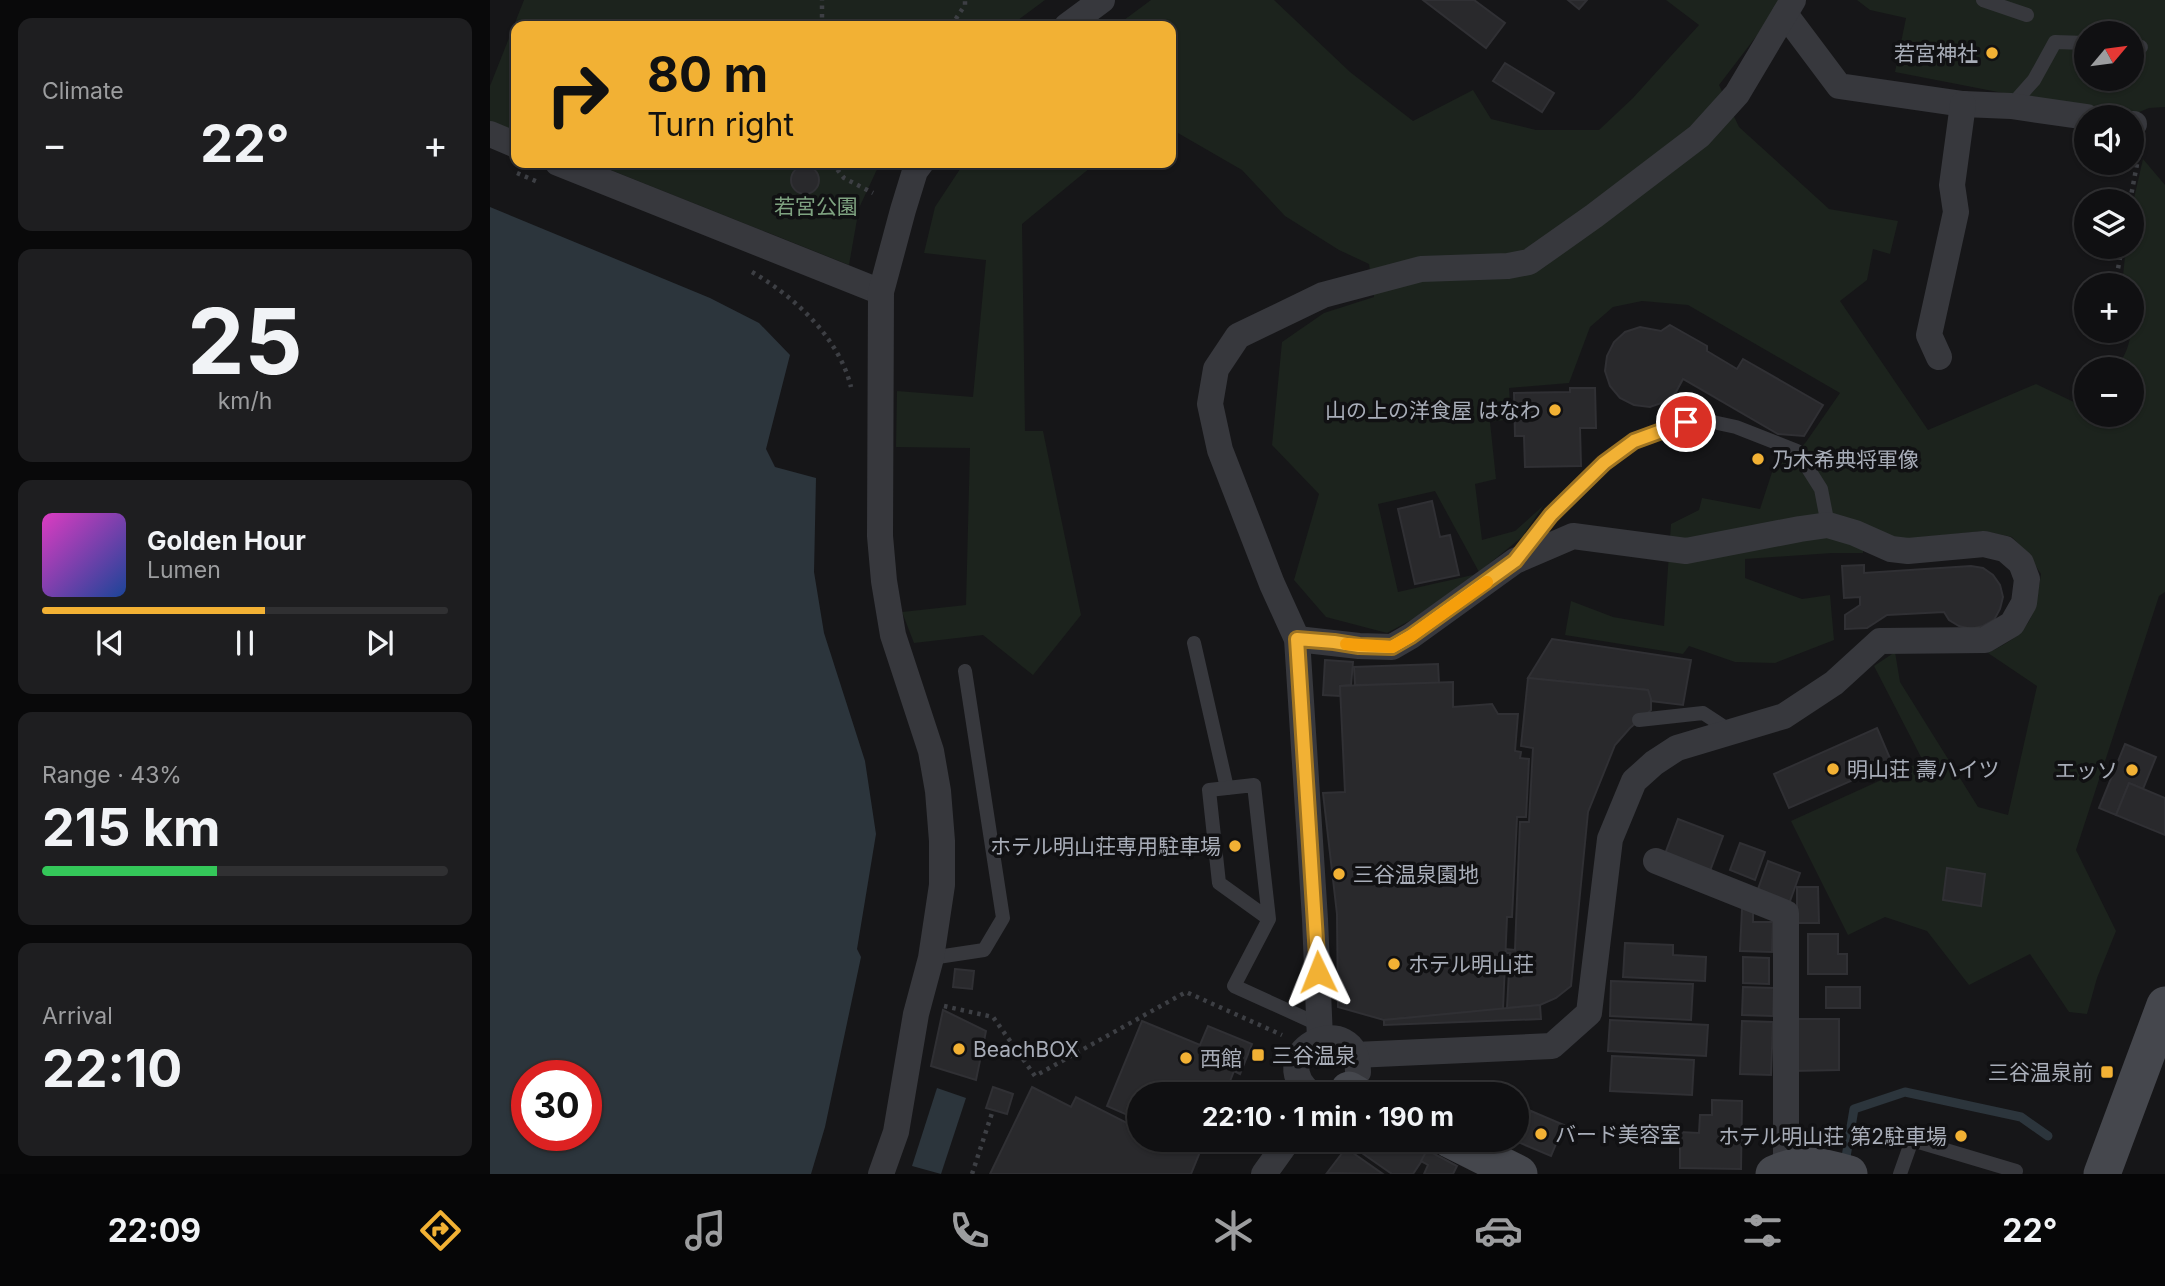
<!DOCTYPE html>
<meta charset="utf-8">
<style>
body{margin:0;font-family:Inter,"Noto Sans JP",sans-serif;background:#1e1e20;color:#f1f3f6;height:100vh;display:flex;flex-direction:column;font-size:26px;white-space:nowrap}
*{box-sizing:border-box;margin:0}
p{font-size:23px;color:#9c9d9f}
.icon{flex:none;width:38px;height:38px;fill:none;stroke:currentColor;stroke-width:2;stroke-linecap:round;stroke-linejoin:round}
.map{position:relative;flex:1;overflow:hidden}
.details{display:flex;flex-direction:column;gap:18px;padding:18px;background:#09090a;width:490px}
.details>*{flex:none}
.guide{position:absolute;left:21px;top:21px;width:665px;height:147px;border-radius:14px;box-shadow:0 2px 5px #0004,0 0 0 2px #303032;background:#f2b134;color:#111;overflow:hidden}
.needle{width:46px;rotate:61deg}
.fabs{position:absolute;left:1584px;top:21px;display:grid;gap:14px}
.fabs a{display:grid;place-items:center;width:70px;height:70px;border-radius:50%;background:#101012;box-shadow:0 2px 5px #0004,0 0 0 2px #303032;font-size:35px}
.speed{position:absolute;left:21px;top:1060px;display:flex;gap:14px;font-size:35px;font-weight:700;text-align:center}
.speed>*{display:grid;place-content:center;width:91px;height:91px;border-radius:50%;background:#101012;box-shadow:0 2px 5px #0004,0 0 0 2px #303032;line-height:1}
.speed .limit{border:10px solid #d22;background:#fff;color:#111}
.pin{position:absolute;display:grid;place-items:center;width:60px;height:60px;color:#fff;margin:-30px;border:4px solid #fff;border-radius:50%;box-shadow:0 2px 7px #0007}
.me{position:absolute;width:77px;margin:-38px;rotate:358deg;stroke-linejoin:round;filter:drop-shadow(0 0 5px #0008)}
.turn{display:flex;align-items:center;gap:24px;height:147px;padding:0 21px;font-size:32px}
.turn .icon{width:91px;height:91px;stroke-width:2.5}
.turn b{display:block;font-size:49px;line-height:60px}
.big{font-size:52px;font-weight:700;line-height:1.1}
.details .widget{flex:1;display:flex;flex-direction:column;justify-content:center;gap:10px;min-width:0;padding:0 24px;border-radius:14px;background:#1e1e20}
.details .dial{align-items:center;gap:0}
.dial b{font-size:91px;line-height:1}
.song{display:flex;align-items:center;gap:21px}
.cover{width:84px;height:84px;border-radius:10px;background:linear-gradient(135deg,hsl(310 70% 55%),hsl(220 70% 35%))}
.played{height:7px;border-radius:4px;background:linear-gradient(90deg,#f2b134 55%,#303032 55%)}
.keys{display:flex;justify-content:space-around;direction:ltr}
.heat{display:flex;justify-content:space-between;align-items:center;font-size:38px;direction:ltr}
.charge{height:10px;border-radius:5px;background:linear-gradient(90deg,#34c759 43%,#303032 0)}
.trip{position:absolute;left:637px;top:1082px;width:402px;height:70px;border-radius:35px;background:#101012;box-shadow:0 2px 5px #0004,0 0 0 2px #303032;font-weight:700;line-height:70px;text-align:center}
.tabs{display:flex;height:112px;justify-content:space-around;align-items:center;background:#060607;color:#9c9d9f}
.tabs .icon{width:49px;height:49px}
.tabs .active{color:#f2b134}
.tabs b{font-size:32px;color:#f1f3f6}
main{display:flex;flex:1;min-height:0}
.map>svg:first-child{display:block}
</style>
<main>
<section class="details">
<div class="widget"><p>Climate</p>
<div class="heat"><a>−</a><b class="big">22°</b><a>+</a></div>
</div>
<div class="widget dial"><b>25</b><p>km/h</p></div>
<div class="widget">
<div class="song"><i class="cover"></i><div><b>Golden Hour</b><p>Lumen</p></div></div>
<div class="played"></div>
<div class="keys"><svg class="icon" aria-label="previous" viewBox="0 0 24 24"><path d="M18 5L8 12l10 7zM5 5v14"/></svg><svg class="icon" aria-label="pause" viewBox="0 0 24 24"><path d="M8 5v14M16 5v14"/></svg><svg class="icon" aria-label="next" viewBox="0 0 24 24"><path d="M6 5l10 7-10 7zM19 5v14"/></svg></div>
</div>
<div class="widget"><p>Range · 43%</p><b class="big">215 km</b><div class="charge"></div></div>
<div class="widget"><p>Arrival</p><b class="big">22:10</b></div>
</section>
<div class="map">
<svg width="1675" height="1174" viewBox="0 0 1675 1174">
<rect width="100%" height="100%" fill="#161618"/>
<g fill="#1c231d" fill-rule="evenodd">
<path d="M34,0H555L520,26H26V132L0,122V86Z"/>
<path d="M661,0H784L860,72L923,121L983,90L1001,119L1046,130H1109L1143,98L1209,25L1176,0H1294L1229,85L1249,127L1339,209L1408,221L1400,254L1383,249L1377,280L1350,301L1438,430L1546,384L1588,404L1596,396V415H1642V369H1624C1646,348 1642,314 1642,285H1632L1636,247H1642V207L1653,159L1675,185V592L1669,596L1586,850L1626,931L1607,978L1597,1014L1579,1012L1540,954L1479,985L1437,931L1395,917L1358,935L1301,821L1433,761L1384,666L1405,652L1410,682L1488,807L1518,815L1547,686L1498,653C1541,632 1544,620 1551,574L1537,553L1522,537L1494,531L1403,540L1374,524L1373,553H1342L1255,559V578L1312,599L1340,595L1344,640L1285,663L1245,662L1199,646L1193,654L1075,635L1081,601L1123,617L1174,626L1181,524L1209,510L1212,498L1270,509L1288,454L1301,459L1316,442L1350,393L1198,305L1152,301L1123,307L1100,327L1079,383L1019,388L1021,419L1000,422L1006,479L985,484L992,540L1025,531L1054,505L1032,537L989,572L945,491L888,504L908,592L987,574L958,600L897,633L836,617L804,580L829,494L782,445L792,342L834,313L884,297L879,264L849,250L795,216L752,170L681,129V26H626Z"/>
<path d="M1367,0H1675V107L1659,108L1637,117L1405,72L1416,18L1380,10ZM1596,33H1642V79H1596Z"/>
<path d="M103,163H390L369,208L359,265Z"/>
<path d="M474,163H606L532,224L535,431H553L591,615L543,675L493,635L424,643L412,612L476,605L480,448L406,447L407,391L483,397L496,260L434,253L445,207Z"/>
</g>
<g fill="#2c353c" fill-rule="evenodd">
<path d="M0,207L220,298L269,323L300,355L276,449L285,467L326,478L324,572L334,633L375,761L386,834L367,949L371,957L335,1127L321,1174H0ZM37,1076H96V1136H37Z"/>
<path d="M447,1088L476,1098L451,1174L422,1166Z"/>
</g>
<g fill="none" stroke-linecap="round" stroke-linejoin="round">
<path stroke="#2c353c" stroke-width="9" d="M1355,1163L1364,1109L1415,1092L1531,1117L1558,1136"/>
</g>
<g fill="#29292c" stroke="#303034" stroke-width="2">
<path d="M933,0H984L1015,23L996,48Z"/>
<path d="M1078,0H1097L1089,9Z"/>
<path d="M1015,63L1064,93L1052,112L1003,81Z"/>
<circle cx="315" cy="180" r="14"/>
<path d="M1180,325L1217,346V351L1247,369L1253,359L1333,405L1314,436L1288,434L1193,379L1186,392L1174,402L1160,407L1144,405L1130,398L1120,386L1115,371L1117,356L1124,342L1135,332L1150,327L1171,331Z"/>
<path d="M1080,388H1105L1106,428H1090L1091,466L1035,467L1034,436H1025L1024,393L1080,392Z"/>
<path d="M942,501L950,537L960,535L969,575L925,584L908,509Z"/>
<path d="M1374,565V573L1481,566L1493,568L1503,575L1510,585L1513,597L1510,609L1504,620L1493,626L1481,629L1469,626L1459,620L1454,612L1397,615L1377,628L1355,629V615L1370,605V597L1354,598L1352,566Z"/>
<path d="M1062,639L1201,660L1193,705L1161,701L1158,690L1038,678Z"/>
<path d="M835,660L863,662L861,685L850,686V696L833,695Z"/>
<path d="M948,664L949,683L865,685L864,667Z"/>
<path d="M1038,678L1158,690L1161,699V710L1140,728L1125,745L1098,812L1081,986L1066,998L1050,1005L1017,1008L1020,953H1016V949L1025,950L1030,822H1039L1043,748L1031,746Z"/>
<path d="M963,682V707L1002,704L1008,714H1028L1025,751L1031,752L1030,758L1039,759L1036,817H1027L1022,917H1017L1013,1009L894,1020L848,1007L847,914L833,793L855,792L850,686Z"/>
<path d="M1387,728L1402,763L1299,808L1284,774Z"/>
<path d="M1635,744L1666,757L1653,789L1639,783L1626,815L1609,808Z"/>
<path d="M1639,783L1675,798V835L1626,815Z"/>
<path d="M1188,819L1233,836L1220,871L1175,854Z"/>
<path d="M1250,843L1275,852L1265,880L1240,870Z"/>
<path d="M1278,861L1310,873L1299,904L1267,892Z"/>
<path d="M1457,868L1495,874L1491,906L1453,900Z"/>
<path d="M1307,887H1328L1329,923H1307Z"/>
<path d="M1252,909H1263V922H1283L1282,952L1250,951Z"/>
<path d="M1318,934H1348V954H1357V974H1318Z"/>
<path d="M1135,943L1183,945V955L1216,957L1215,981L1133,977Z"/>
<path d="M1253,957L1279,958V984L1253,983Z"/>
<path d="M465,969L484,971L482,989L463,987Z"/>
<path d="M1121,981L1203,984L1201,1020L1120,1016Z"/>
<path d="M1253,987L1284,988L1283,1016L1252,1015Z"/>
<rect x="1336" y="987" width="34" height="21"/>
<path d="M1050,1005L1051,1019L894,1025V1020Z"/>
<path d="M453,1010L496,1031L486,1080L441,1066Z"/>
<path d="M1302,1019H1349V1070L1303,1071Z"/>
<path d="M1120,1020L1218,1025L1216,1056L1118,1051Z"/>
<path d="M652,1021L710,1045L718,1026L762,1044L750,1074L744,1071L735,1094H649V1120L617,1106Z"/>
<path d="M1252,1021L1283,1022L1281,1075L1250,1074Z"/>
<path d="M1122,1056L1204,1060L1202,1095L1120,1091Z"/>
<path d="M957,1083L981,1093L984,1094H952Z"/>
<path d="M503,1087L523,1094L517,1114L496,1108Z"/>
<path d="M542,1087L581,1107L586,1097L649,1129V1139H695L712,1147L701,1174H500Z"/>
<path d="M1222,1100L1252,1101L1251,1169L1190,1168V1132L1209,1133L1210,1115H1222Z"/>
<path d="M1027,1106L1041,1111L1028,1142L1021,1139H1027Z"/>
<path d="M1041,1111L1074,1125L1061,1156L1028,1142Z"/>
<path d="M862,1139H917L937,1153L923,1174H902L859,1144Z"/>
<path d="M856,1148L893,1174L837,1173Z"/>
<path d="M937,1150L967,1166L963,1174H934L938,1165L931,1161Z"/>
</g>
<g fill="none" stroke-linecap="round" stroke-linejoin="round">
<g stroke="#3d3f44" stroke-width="4.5" stroke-dasharray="3.5 5" stroke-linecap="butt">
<path d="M332,26V0"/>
<path d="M461,26L475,5V0"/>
<path d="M342,163L354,178L383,193"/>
<path d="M27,173L48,182"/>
<path d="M1640,201L1648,159L1647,149"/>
<path d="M262,272C305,297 349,338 361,387"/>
<path d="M1625,285L1632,247"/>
<path d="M454,1006L503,1017L545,1076L696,992L792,1035"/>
<path d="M482,1174L503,1110"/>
</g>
<g stroke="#37383d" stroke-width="14">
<path d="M1493,0L1537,15"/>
<path d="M1642,46L1651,47"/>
<path d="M1521,106L1544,80L1565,42L1596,43"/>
<path d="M1031,555L1061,515L1114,463L1144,441L1196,422L1218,421L1246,427L1307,451L1331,489L1338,525"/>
<path d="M704,643L737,788"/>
<path d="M1149,720L1213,713L1242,732"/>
<path d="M779,919L729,883L719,790L764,785L779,919L744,986L830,1025"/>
<path d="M441,958L494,950L513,918L475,671"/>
<path d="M1410,1174L1422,1140L1526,1171"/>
</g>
<g stroke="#37383d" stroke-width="26">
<path d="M1295,14L1349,86L1473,104L1521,106L1597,117"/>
<path d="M577,26L612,0"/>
<path d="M1642,124H1644"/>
<path d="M0,134L26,145"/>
<path d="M68,163L391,292"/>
<path d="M1449,357L1439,335L1466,212L1462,185L1473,104"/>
<path d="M807,639L869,646L902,647L921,636L1025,561L1083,536L1196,551L1310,529L1338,525L1365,533L1401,549L1418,551L1494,544L1515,549L1531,563L1537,579L1534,603L1522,624L1495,640L1390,641L1344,683L1294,716L1187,748L1164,763L1144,781L1120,839L1099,1013L1062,1046L865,1055"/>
<path d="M1166,861L1296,913V1169"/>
<path d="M830,1039L825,919L807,639L782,584L730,450L720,404L726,369L748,336L833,295L931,269L1018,266L1039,262L1104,216L1209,136L1247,94L1303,0"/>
<path d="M821,1094C770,1051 868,1005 868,1072"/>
<path d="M391,1174L406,1132L426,1014L441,958L452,885V841L448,791L441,751L403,635L394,581L390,536L391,292L413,210L425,171L431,163"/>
<path d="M774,1174L799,1139"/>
</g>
<g stroke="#45474d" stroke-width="37">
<path d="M859,1090L866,1094"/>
<path d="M959,1139L1029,1174"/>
<path d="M1284,1174C1311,1161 1332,1166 1359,1174"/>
<path d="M1612,1174L1675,1005"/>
</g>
</g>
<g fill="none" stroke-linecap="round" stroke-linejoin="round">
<defs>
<path id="route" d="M828,972L807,639L844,642L869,646L902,647L921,636L1025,561L1061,515L1114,463L1144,441L1196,422"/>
</defs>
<use href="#route" stroke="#9d7322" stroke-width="18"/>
<use href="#route" stroke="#f2b134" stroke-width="12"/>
<path stroke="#f59e0b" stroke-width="12" d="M856,644L902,647L921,636L997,582"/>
</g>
<g fill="#f2b134" stroke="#111113" stroke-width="2.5">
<circle cx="1502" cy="53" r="7"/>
<circle cx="1065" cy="410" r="7"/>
<circle cx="1268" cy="459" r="7"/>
<circle cx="1343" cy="769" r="7"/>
<circle cx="1642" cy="770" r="7"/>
<circle cx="745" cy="846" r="7"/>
<circle cx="849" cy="874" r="7"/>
<circle cx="904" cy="964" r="7"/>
<circle cx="469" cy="1049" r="7"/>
<rect x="761" y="1048" width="14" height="14" rx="3.5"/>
<circle cx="696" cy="1058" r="7"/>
<rect x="1610" y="1065" width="14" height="14" rx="3.5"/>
<circle cx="1051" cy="1134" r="7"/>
<circle cx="1471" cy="1136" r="7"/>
</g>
<g text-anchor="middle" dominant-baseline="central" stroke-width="7" stroke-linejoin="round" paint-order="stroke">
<g font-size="21" fill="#a8adb8" stroke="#111113" text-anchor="start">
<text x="1488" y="53" text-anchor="end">若宮神社</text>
<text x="1051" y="410" text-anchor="end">山の上の洋食屋 はなわ</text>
<text x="1282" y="459">乃木希典将軍像</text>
<text x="1357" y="769">明山荘 壽ハイツ</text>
<text x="1628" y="770" text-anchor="end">エッソ</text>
<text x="731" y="846" text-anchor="end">ホテル明山荘専用駐車場</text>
<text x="863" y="874">三谷温泉園地</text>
<text x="918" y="964">ホテル明山荘</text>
<text x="483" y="1049">BeachBOX</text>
<text x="782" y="1055">三谷温泉</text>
<text x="710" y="1058">西館</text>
<text x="1603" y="1072" text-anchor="end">三谷温泉前</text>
<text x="1065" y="1134">バード美容室</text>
<text x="1457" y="1136" text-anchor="end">ホテル明山荘 第2駐車場</text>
</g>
<g font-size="21" fill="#7fa381" stroke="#111113">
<text x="326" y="206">若宮公園</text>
</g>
</g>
</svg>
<div class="fabs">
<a><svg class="needle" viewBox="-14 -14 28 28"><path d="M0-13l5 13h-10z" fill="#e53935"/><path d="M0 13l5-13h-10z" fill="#9c9d9f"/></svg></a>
<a><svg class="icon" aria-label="sound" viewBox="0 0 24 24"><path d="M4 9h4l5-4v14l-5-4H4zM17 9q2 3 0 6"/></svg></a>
<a><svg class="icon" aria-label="layers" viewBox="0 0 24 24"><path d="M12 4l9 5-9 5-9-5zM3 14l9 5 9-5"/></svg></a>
<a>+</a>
<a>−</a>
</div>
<div class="speed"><div class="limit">30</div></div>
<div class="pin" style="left:1196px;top:422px;background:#d93025"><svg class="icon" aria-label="arrive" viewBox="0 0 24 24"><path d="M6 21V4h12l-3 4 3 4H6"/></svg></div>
<svg class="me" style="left:828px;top:972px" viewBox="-20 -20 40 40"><path d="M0-17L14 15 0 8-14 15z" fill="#f2b134" stroke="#fff" stroke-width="4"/></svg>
<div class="trip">22:10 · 1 min · 190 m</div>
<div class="guide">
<div class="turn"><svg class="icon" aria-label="right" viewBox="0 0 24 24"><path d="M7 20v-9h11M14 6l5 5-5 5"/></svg><div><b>80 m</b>Turn right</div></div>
</div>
</div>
</main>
<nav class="tabs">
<b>22:09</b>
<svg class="icon active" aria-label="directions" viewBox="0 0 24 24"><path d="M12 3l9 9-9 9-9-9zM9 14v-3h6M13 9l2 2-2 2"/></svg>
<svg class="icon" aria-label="music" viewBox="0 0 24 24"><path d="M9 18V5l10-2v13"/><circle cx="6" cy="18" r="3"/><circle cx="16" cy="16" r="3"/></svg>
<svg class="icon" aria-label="phone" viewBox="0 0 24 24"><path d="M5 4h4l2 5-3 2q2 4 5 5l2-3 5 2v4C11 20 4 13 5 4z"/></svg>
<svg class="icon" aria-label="climate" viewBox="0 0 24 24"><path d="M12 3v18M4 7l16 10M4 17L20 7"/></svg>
<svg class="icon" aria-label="car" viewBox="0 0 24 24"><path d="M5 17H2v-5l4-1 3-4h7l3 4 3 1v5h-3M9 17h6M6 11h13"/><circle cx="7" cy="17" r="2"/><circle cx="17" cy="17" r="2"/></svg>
<svg class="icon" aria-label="filters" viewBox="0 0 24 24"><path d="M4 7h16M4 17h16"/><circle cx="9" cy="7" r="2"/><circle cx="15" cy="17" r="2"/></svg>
<b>22°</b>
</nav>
